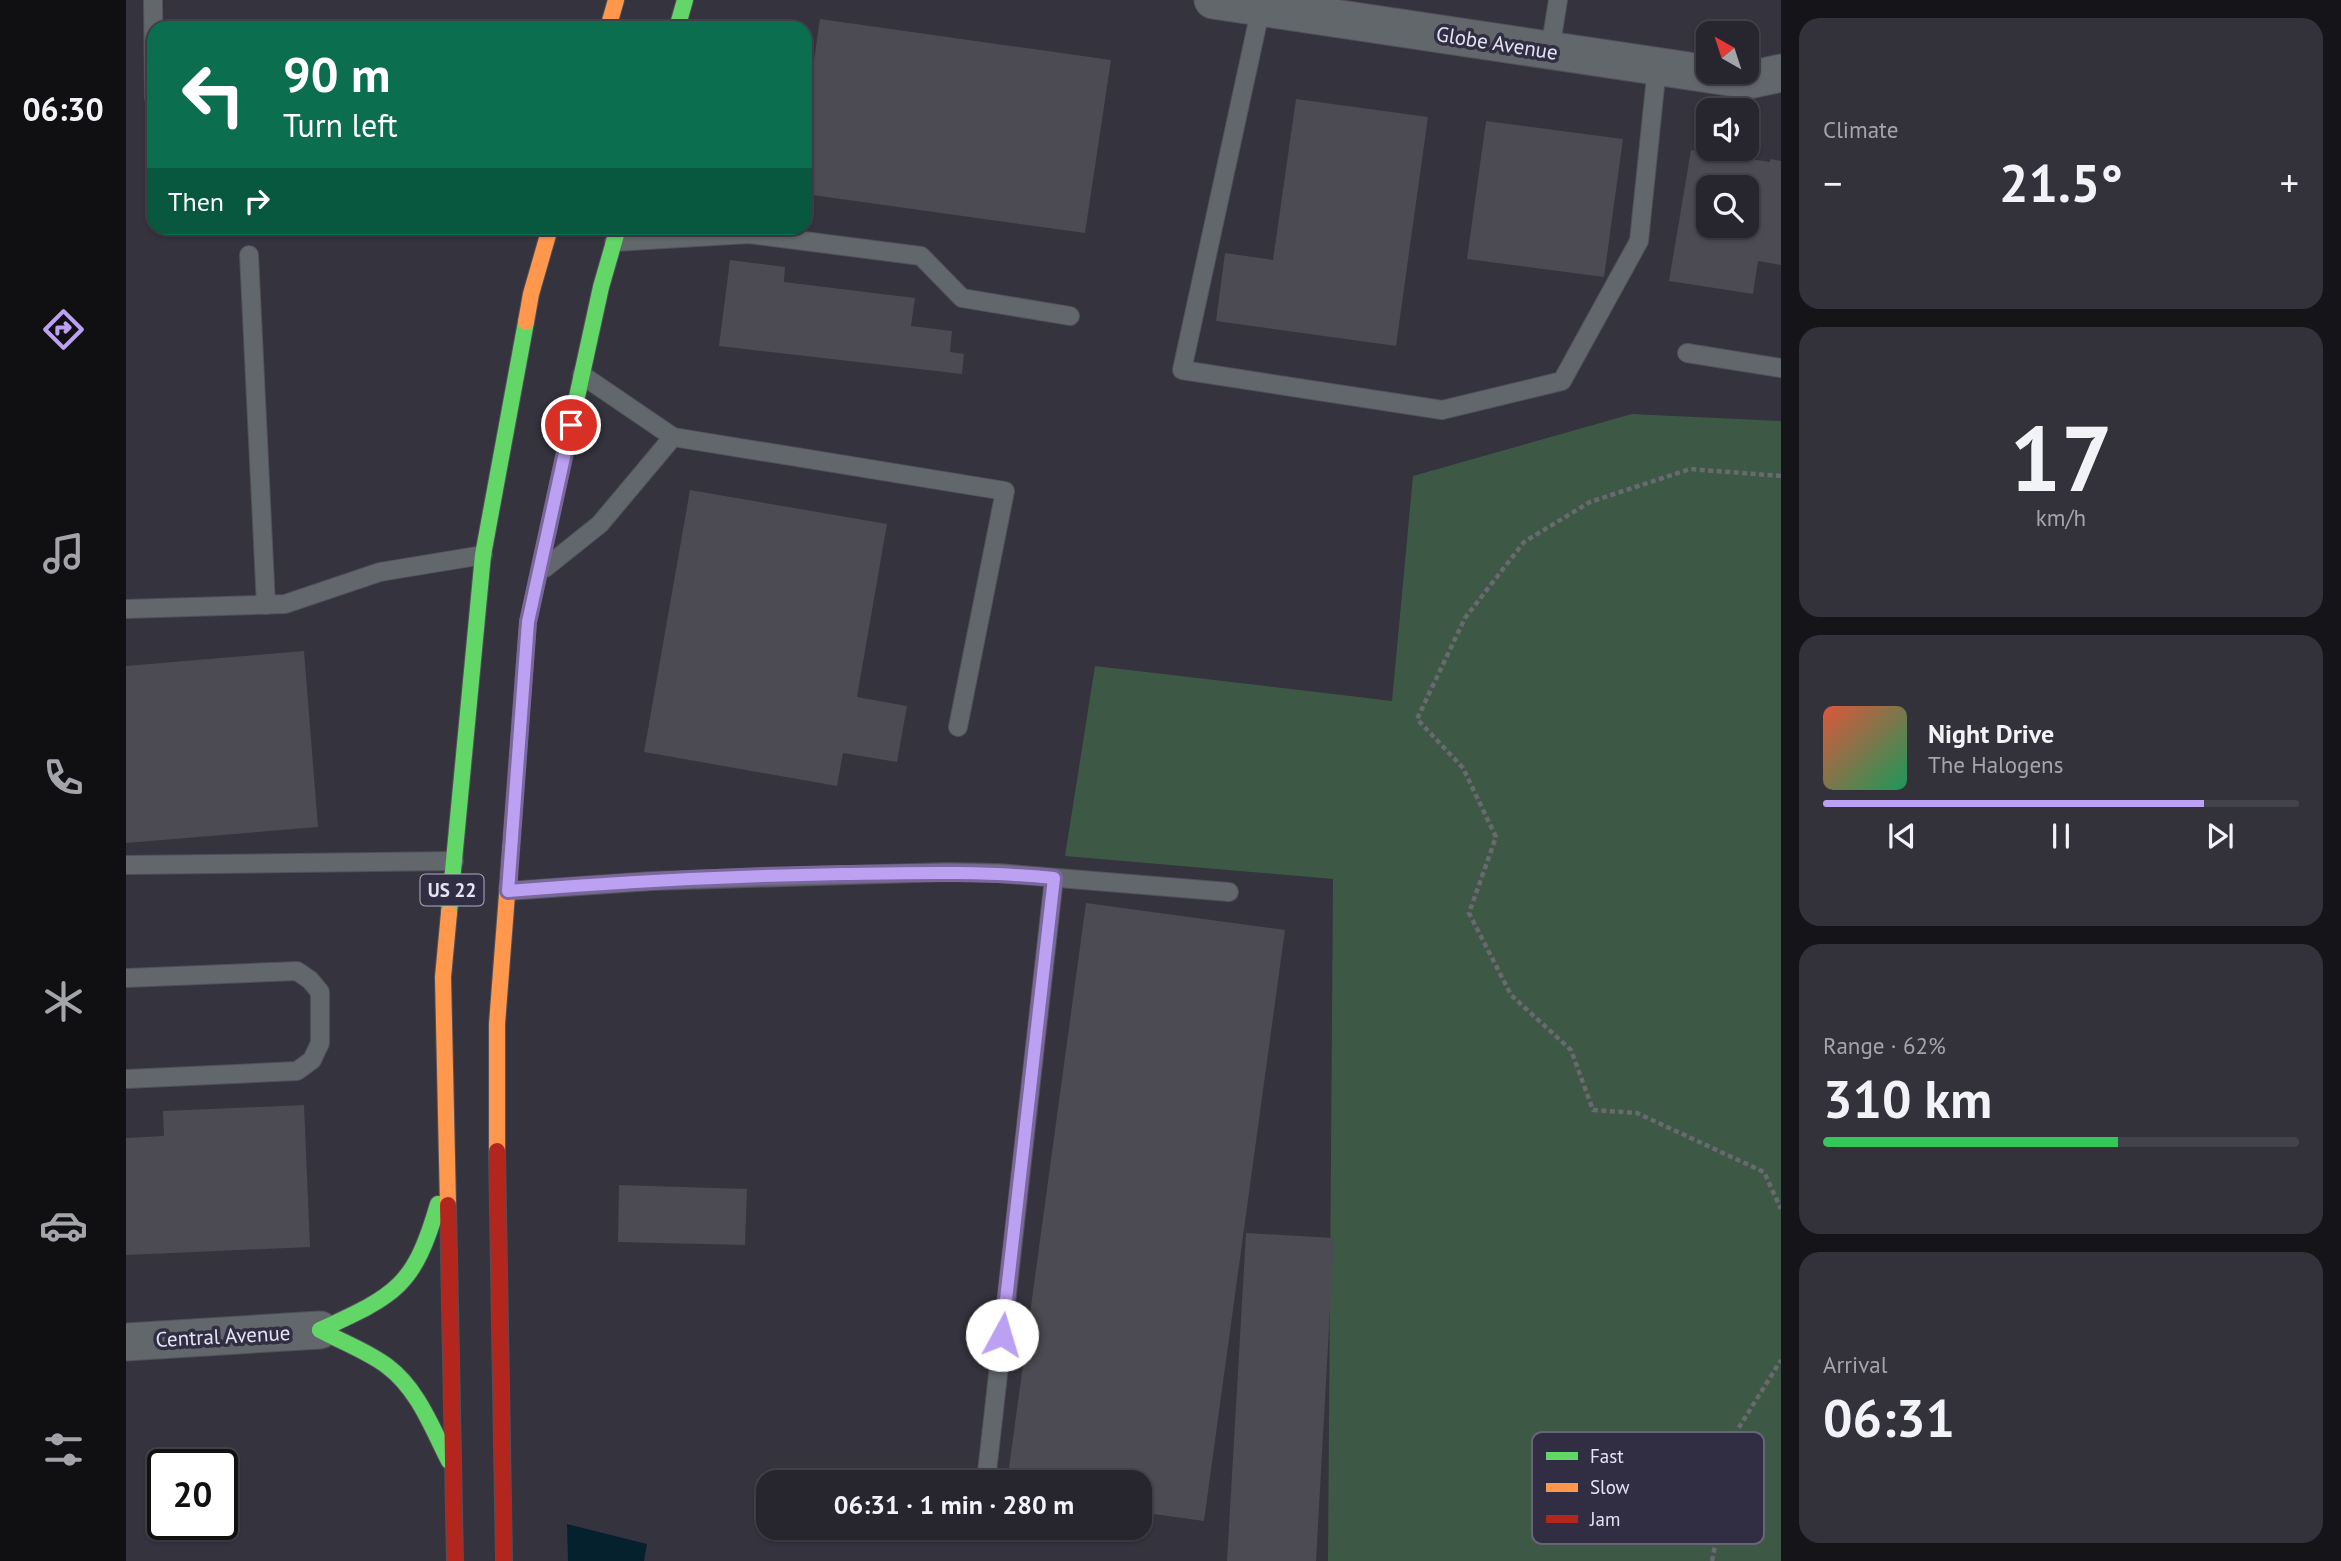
<!DOCTYPE html>
<meta charset="utf-8">
<style>
body{margin:0;font-family:"PT Sans",sans-serif;background:#33323a;color:#f1f3f6;height:100vh;display:flex;flex-direction:column;font-size:26px;white-space:nowrap}
*{box-sizing:border-box;margin:0}
p{font-size:23px;color:#a4a5aa}
.icon{flex:none;width:38px;height:38px;fill:none;stroke:currentColor;stroke-width:2;stroke-linecap:round;stroke-linejoin:round}
.map{position:relative;flex:1;overflow:hidden}
.side{display:flex;flex-direction:column;gap:18px;padding:18px;background:#151519;width:560px}
.side>*{flex:none}
.top-card{position:absolute;left:21px;top:21px;width:665px;height:214px;border-radius:21px;box-shadow:0 2px 5px #0004,0 0 0 2px #43434a;background:#0b6e4f;color:#fff;overflow:hidden}
.needle{width:46px;rotate:321deg}
.buttons{position:absolute;left:1570px;top:21px;display:grid;gap:14px}
.buttons a{display:grid;place-items:center;width:63px;height:63px;border-radius:14px;background:#27262e;box-shadow:0 2px 5px #0004,0 0 0 2px #43434a;font-size:35px}
.speed{position:absolute;left:21px;top:1449px;display:flex;gap:14px;font-size:35px;font-weight:700;text-align:center}
.speed>*{display:grid;place-content:center;width:91px;height:91px;border-radius:50%;background:#27262e;box-shadow:0 2px 5px #0004,0 0 0 2px #43434a;line-height:1}
.speed .limit{border:4px solid #111;border-radius:10px;background:#fff;color:#111}
.pin{position:absolute;display:grid;place-items:center;width:60px;height:60px;color:#fff;margin:-30px;border:4px solid #fff;border-radius:50%;box-shadow:0 2px 7px #0007}
.me{position:absolute;width:77px;margin:-38px;rotate:6deg;stroke-linejoin:round;filter:drop-shadow(0 0 5px #0008)}
.turn{display:flex;align-items:center;gap:24px;height:147px;padding:0 21px;font-size:32px}
.turn .icon{width:91px;height:91px;stroke-width:2.5}
.turn b{display:block;font-size:49px;line-height:60px}
.then{display:flex;align-items:center;height:66px;padding:0 21px;background:#0003;gap:14px;font-size:26px}
.big{font-size:52px;font-weight:600;line-height:1.1}
.side .widget{flex:1;display:flex;flex-direction:column;justify-content:center;gap:10px;min-width:0;padding:0 24px;border-radius:21px;background:#33323a}
.side .dial{align-items:center;gap:0}
.dial b{font-size:91px;line-height:1}
.song{display:flex;align-items:center;gap:21px}
.cover{width:84px;height:84px;border-radius:10px;background:linear-gradient(135deg,hsl(10 70% 55%),hsl(150 70% 35%))}
.played{height:7px;border-radius:4px;background:linear-gradient(90deg,#bca0f2 80%,#43434a 80%)}
.keys{display:flex;justify-content:space-around;direction:ltr}
.heat{display:flex;justify-content:space-between;align-items:center;font-size:38px;direction:ltr}
.charge{height:10px;border-radius:5px;background:linear-gradient(90deg,#34c759 62%,#43434a 0)}
.trip{position:absolute;left:630px;top:1470px;width:396px;height:70px;border-radius:21px;background:#27262e;box-shadow:0 2px 5px #0004,0 0 0 2px #43434a;font-weight:600;line-height:70px;text-align:center}
main{display:flex;flex:1;min-height:0}
.dock{display:flex;flex-direction:column;width:126px;justify-content:space-around;align-items:center;background:#100f12;color:#a4a5aa}
.dock .icon{width:49px;height:49px}
.dock .active{color:#bca0f2}
.dock b{font-size:32px;color:#f1f3f6}
.map>svg:first-child{display:block}
</style>
<main>
<nav class="dock">
<b>06:30</b>
<svg class="icon active" aria-label="directions" viewBox="0 0 24 24"><path d="M12 3l9 9-9 9-9-9zM9 14v-3h6M13 9l2 2-2 2"/></svg>
<svg class="icon" aria-label="music" viewBox="0 0 24 24"><path d="M9 18V5l10-2v13"/><circle cx="6" cy="18" r="3"/><circle cx="16" cy="16" r="3"/></svg>
<svg class="icon" aria-label="phone" viewBox="0 0 24 24"><path d="M5 4h4l2 5-3 2q2 4 5 5l2-3 5 2v4C11 20 4 13 5 4z"/></svg>
<svg class="icon" aria-label="climate" viewBox="0 0 24 24"><path d="M12 3v18M4 7l16 10M4 17L20 7"/></svg>
<svg class="icon" aria-label="car" viewBox="0 0 24 24"><path d="M5 17H2v-5l4-1 3-4h7l3 4 3 1v5h-3M9 17h6M6 11h13"/><circle cx="7" cy="17" r="2"/><circle cx="17" cy="17" r="2"/></svg>
<svg class="icon" aria-label="filters" viewBox="0 0 24 24"><path d="M4 7h16M4 17h16"/><circle cx="9" cy="7" r="2"/><circle cx="15" cy="17" r="2"/></svg>
</nav>
<div class="map">
<svg width="1655" height="1561" viewBox="0 0 1655 1561">
<rect width="100%" height="100%" fill="#34333e"/>
<path fill="#3e5846" d="M1506,414L1655,421V1561H1202L1207,879L939,856L969,666L1266,701L1287,476Z"/>
<path fill="#05212d" d="M441,1524L521,1544L518,1561H442Z"/>
<g fill="#4c4a52" fill-rule="evenodd">
<path d="M694,19L985,60L959,233L679,194V121Z"/>
<path d="M1170,99L1302,117L1270,346L1090,321L1099,253L1147,260Z"/>
<path d="M1360,121L1497,139L1478,277L1341,259Z"/>
<path d="M1565,150L1644,162V159L1655,161V265L1632,261L1627,294L1543,281ZM1582,187H1620V226H1582Z"/>
<path d="M604,260L659,267L658,282L789,298L785,326L826,331L824,352L838,354L836,374L593,346Z"/>
<path d="M564,490L761,524L731,697L781,706L771,762L717,753L711,786L518,752Z"/>
<path d="M178,651L192,827L0,843V666Z"/>
<path d="M960,903L1159,930L1078,1521L1013,1512V1482H881Z"/>
<path d="M178,1105L184,1247L0,1255V1138L38,1136L37,1111Z"/>
<path d="M493,1185L621,1189L619,1245L492,1242Z"/>
<path d="M1120,1233L1208,1238L1190,1561H1101Z"/>
</g>
<g fill="none" stroke-linecap="round" stroke-linejoin="round">
<defs>
<g id="lane">
<path d="M27,0L28,98"/>
<path d="M1135,7L1056,370L1316,410L1436,381L1513,241L1531,67"/>
<path d="M1424,50L1432,0"/>
<path d="M488,242L623,234L795,256L836,298L944,316"/>
<path d="M123,255L140,605"/>
<path d="M1561,353L1655,368"/>
<path d="M456,375L547,437L879,491L832,727"/>
<path d="M419,568L474,524L547,437"/>
<path d="M0,609L159,604L254,572L357,555"/>
<path d="M0,865L328,861"/>
<path d="M382,891L526,881L821,872L872,873L1103,892"/>
<path d="M0,978L171,971L184,980L194,992V1043L186,1060L171,1071L0,1079"/>
<path d="M861,1472L928,878"/>
</g>
<g id="street">
<path d="M1087,0L1623,80L1655,73"/>
<path d="M0,1342L194,1330"/>
</g>
<g id="fast">
<path d="M551,28L559,0"/>
<path d="M416,557L475,287L492,228"/>
<path d="M323,913L357,555L400,322"/>
<path d="M194,1330C270,1295 288,1287 312,1204"/>
<path d="M194,1330C216,1342 241,1351 261,1366C292,1389 306,1428 323,1461"/>
</g>
<g id="slow">
<path d="M482,28L490,0"/>
<path d="M400,322L405,294L424,228"/>
<path d="M371,1151V1024L402,622L416,557"/>
<path d="M322,1205L317,977L323,913"/>
</g>
<g id="jam">
<path d="M371,1151L378,1561"/>
<path d="M322,1205L329,1561"/>
</g>
</defs>
<use href="#lane" stroke="#51505a" stroke-width="20"/>
<use href="#street" stroke="#51505a" stroke-width="39"/>
<use href="#fast" stroke="#51505a" stroke-width="18"/>
<use href="#slow" stroke="#51505a" stroke-width="18"/>
<use href="#jam" stroke="#51505a" stroke-width="18"/>
<g stroke="#686a70" stroke-width="4.5" stroke-dasharray="5 3.5" stroke-linecap="butt">
<path d="M1655,476L1564,469L1464,502L1398,542L1339,618L1291,719L1337,768L1370,837L1343,913L1385,995L1445,1050L1467,1110L1511,1113L1638,1172L1655,1209"/>
<path d="M1586,1561L1612,1429L1655,1360"/>
</g>
<use href="#lane" stroke="#62676c" stroke-width="18"/>
<use href="#street" stroke="#62676c" stroke-width="37"/>
<use href="#fast" stroke="#63d668" stroke-width="16"/>
<use href="#slow" stroke="#ff974d" stroke-width="16"/>
<use href="#jam" stroke="#b3261e" stroke-width="16"/>
</g>
<g fill="none" stroke-linecap="round" stroke-linejoin="round">
<defs>
<path id="route" d="M445,425L402,622L382,891C493,882 604,876 716,874C787,873 857,871 928,878L876,1335"/>
</defs>
<use href="#route" stroke="#7a689d" stroke-width="18"/>
<use href="#route" stroke="#bca0f2" stroke-width="12"/>
</g>
<g text-anchor="middle" dominant-baseline="central" stroke-width="7" stroke-linejoin="round" paint-order="stroke">
<rect fill="#312e43" stroke="#aeadbd" stroke-width="2" x="294.5" y="874.5" width="63" height="31" rx="5"/>
<g font-size="19" font-weight="bold" fill="#e4e3f1">
<text x="326" y="890">US 22</text>
</g>
<g font-size="21" fill="#e4e3f1" stroke="#312e43">
<text transform="translate(1371 43) rotate(9)">Globe Avenue</text>
<text transform="translate(97 1336) rotate(-3)">Central Avenue</text>
</g>
</g>
<rect x="1406" y="1432" width="232" height="112" rx="10" fill="#312e43" stroke="#676477" stroke-width="2"/>
<rect x="1420" y="1452" width="32" height="8" fill="#63d668"/>
<rect x="1420" y="1483" width="32" height="9" fill="#ff974d"/>
<rect x="1420" y="1515" width="32" height="8" fill="#b3261e"/>
<g font-size="19" fill="#e4e3f1">
<text x="1464" y="1463">Fast</text>
<text x="1464" y="1494">Slow</text>
<text x="1464" y="1526">Jam</text>
</g>
</svg>
<div class="buttons">
<a><svg class="needle" viewBox="-14 -14 28 28"><path d="M0-13l5 13h-10z" fill="#e53935"/><path d="M0 13l5-13h-10z" fill="#a4a5aa"/></svg></a>
<a><svg class="icon" aria-label="sound" viewBox="0 0 24 24"><path d="M4 9h4l5-4v14l-5-4H4zM17 9q2 3 0 6"/></svg></a>
<a><svg class="icon" aria-label="search" viewBox="0 0 24 24"><circle cx="10" cy="10" r="6"/><path d="M15 15l6 6"/></svg></a>
</div>
<div class="speed"><div class="limit">20</div></div>
<div class="pin" style="left:445px;top:425px;background:#d93025"><svg class="icon" aria-label="arrive" viewBox="0 0 24 24"><path d="M6 21V4h12l-3 4 3 4H6"/></svg></div>
<svg class="me" style="left:876px;top:1335px" viewBox="-20 -20 40 40"><circle r="19" fill="#fff"/><path d="M0-13L10 11 0 6-10 11z" fill="#bca0f2"/></svg>
<div class="trip">06:31 · 1 min · 280 m</div>
<div class="top-card">
<div class="turn"><svg class="icon" aria-label="left" viewBox="0 0 24 24"><path d="M17 20v-9H6M10 6l-5 5 5 5"/></svg><div><b>90 m</b>Turn left</div></div>
<div class="then">Then<svg class="icon" aria-label="right" viewBox="0 0 24 24"><path d="M7 20v-9h11M14 6l5 5-5 5"/></svg></div>
</div>
</div>
<section class="side">
<div class="widget"><p>Climate</p>
<div class="heat"><a>−</a><b class="big">21.5°</b><a>+</a></div>
</div>
<div class="widget dial"><b>17</b><p>km/h</p></div>
<div class="widget">
<div class="song"><i class="cover"></i><div><b>Night Drive</b><p>The Halogens</p></div></div>
<div class="played"></div>
<div class="keys"><svg class="icon" aria-label="previous" viewBox="0 0 24 24"><path d="M18 5L8 12l10 7zM5 5v14"/></svg><svg class="icon" aria-label="pause" viewBox="0 0 24 24"><path d="M8 5v14M16 5v14"/></svg><svg class="icon" aria-label="next" viewBox="0 0 24 24"><path d="M6 5l10 7-10 7zM19 5v14"/></svg></div>
</div>
<div class="widget"><p>Range · 62%</p><b class="big">310 km</b><div class="charge"></div></div>
<div class="widget"><p>Arrival</p><b class="big">06:31</b></div>
</section>
</main>
